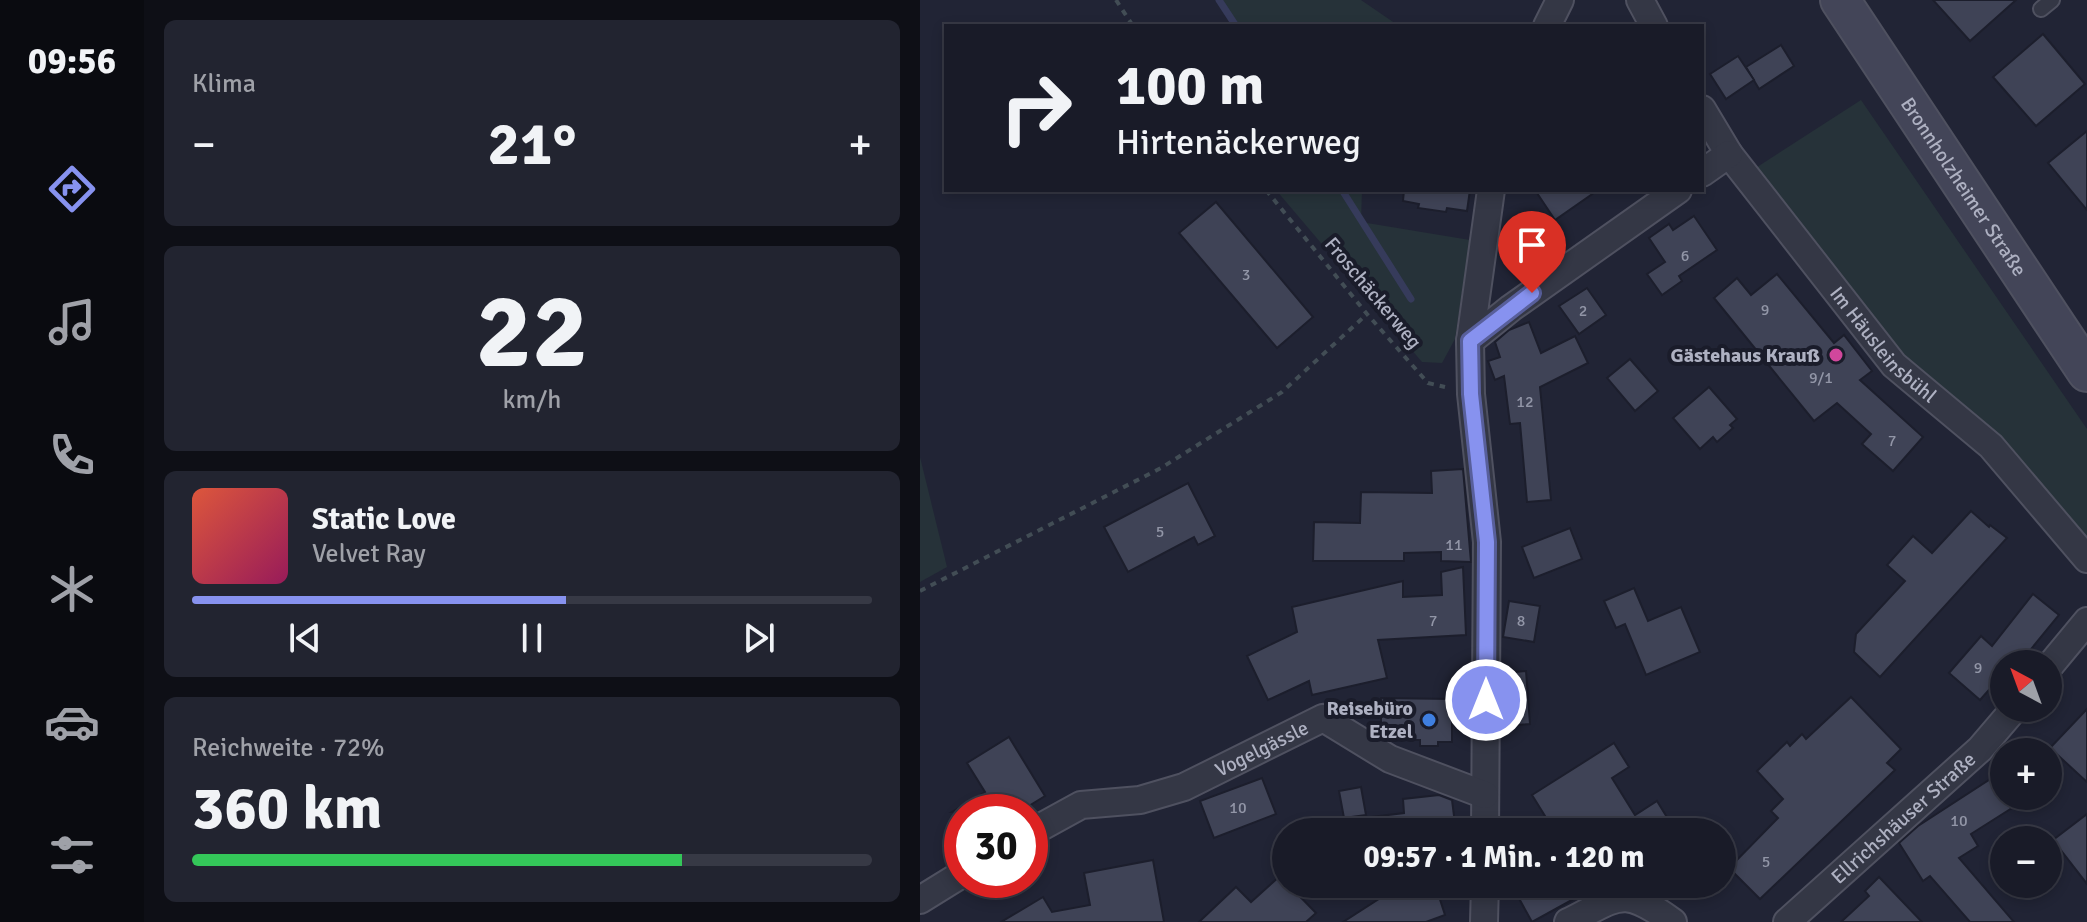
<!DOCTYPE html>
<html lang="de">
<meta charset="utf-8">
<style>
body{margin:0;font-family:Signika,sans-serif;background:#222430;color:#f1f3f6;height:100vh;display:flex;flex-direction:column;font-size:30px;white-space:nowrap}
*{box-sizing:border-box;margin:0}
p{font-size:26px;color:#9fa1a8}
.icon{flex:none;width:44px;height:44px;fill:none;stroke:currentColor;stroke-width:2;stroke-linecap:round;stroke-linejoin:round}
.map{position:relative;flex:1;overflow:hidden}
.panel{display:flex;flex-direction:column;gap:20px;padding:20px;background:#0e0f16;width:776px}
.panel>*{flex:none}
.top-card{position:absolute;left:24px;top:24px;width:760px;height:168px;border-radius:0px;box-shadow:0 4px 12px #0003,0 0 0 2px #373945;background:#191b28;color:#f1f3f6;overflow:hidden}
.needle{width:52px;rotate:319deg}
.tools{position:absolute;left:1070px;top:650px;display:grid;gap:16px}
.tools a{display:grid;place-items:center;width:72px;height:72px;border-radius:50%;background:#191b28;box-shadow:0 4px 12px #0003,0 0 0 2px #373945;font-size:40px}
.speed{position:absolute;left:24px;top:794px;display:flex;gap:16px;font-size:40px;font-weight:700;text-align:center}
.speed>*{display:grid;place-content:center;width:104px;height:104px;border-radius:50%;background:#191b28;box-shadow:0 4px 12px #0003,0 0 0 2px #373945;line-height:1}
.speed .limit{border:12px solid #d22;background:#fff;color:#111}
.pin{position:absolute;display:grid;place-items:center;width:68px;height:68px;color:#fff;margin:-82px -34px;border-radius:50% 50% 50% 0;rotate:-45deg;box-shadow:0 0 8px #0007}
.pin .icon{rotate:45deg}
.me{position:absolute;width:88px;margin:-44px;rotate:0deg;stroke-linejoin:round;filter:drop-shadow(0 0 6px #0008)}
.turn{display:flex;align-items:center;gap:28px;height:168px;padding:0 40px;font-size:36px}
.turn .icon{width:104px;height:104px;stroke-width:2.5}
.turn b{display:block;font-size:56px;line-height:68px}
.big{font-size:60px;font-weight:700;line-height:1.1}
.panel .card{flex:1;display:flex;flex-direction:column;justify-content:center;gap:12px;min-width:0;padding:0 28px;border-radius:12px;background:#222430}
.panel .dial{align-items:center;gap:0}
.dial b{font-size:104px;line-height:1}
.song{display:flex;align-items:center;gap:24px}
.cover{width:96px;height:96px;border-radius:12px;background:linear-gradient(135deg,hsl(10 70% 55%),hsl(330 70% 35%))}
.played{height:8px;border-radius:4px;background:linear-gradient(90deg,#8792ef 55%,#373945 55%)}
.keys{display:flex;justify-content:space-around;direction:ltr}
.heat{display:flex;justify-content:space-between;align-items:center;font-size:44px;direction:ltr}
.charge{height:12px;border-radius:6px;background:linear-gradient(90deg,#34c759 72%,#373945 0)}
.trip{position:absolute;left:352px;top:818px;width:464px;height:80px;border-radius:40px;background:#191b28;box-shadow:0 4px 12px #0003,0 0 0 2px #373945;font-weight:700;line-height:80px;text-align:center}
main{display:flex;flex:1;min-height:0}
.menu{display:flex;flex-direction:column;width:144px;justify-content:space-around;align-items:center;background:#0a0b10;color:#9fa1a8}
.menu .icon{width:56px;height:56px}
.menu .active{color:#8792ef}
.menu b{font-size:36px;color:#f1f3f6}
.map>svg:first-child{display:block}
</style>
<main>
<nav class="menu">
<b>09:56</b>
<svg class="icon active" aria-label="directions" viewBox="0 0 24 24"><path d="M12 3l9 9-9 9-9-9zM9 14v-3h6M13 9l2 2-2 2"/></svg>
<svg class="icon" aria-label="music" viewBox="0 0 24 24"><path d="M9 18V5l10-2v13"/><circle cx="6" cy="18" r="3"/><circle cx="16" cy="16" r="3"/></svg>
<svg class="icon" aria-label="phone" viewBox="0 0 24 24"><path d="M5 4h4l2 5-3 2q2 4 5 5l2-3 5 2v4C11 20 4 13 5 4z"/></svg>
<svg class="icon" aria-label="climate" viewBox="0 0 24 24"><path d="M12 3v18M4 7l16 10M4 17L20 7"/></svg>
<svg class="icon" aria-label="car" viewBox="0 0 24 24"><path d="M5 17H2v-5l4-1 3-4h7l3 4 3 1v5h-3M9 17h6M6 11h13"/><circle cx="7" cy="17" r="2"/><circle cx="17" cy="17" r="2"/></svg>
<svg class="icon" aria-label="filters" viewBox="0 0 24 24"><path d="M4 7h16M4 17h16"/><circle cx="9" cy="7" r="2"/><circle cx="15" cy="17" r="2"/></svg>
</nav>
<section class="panel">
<div class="card"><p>Klima</p>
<div class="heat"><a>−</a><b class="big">21°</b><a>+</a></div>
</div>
<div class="card dial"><b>22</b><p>km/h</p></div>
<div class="card">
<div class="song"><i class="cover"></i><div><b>Static Love</b><p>Velvet Ray</p></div></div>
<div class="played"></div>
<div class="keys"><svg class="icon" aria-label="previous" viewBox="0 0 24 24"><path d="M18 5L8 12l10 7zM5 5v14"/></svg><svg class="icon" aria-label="pause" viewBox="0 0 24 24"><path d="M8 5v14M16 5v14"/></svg><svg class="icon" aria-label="next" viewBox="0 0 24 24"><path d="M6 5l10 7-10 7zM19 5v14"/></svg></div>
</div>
<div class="card"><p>Reichweite · 72%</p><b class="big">360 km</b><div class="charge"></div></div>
</section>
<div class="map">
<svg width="1167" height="922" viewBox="0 0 1167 922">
<rect width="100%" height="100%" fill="#212435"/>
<g fill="#263239">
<path d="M297,0H441L479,26H314Z"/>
<path d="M941,100L1167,429V547L1107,467L964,339L831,171Z"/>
<path d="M356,190H442L441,222L550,240L535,339L522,363L502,362Z"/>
<path d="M0,457L27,567L0,582Z"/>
</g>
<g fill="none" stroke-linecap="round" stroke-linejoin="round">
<g stroke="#363b5b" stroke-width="7">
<path d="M299,0L316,26"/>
<path d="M422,190L491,299"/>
</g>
</g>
<g fill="#3f4356" stroke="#1c1e2c" stroke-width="2">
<path d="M1013,0H1096L1050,41Z"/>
<path d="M1123,34L1165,84L1116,126L1073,77Z"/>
<path d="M861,45L874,66L839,89L826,67Z"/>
<path d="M818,56L834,80L806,99L790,74Z"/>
<path d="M1167,131V210L1128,163Z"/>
<path d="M484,190H550L547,211L527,208L526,212L498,208L499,204L483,201Z"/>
<path d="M615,190H678L635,220Z"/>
<path d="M296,202L393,317L357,348L259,233Z"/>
<path d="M774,216L797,250L759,276L762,281L742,295L727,274L745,262L729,238L749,224L753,230Z"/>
<path d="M629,222L641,240L623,252L611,235Z"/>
<path d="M857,274L914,343L924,335L952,371L940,380L1003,437L973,471L942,444L951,434L917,403L894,421L794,298L817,278L831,295Z"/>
<path d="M667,288L686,315L659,334L639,306Z"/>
<path d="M609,322L621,353L655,336L668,363L620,387L631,500L607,502L600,423L590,424L584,376L575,380L568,361L580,357L575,342L589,330Z"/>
<path d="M710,359L738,391L715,411L687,378Z"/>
<path d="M789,387L817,419L810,425L813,428L797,442L793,437L780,449L753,418Z"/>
<path d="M543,469L551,562L521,561V552L484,553V561H393L394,522L440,523L441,492L512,493L511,471Z"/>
<path d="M268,483L295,536L278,545L274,537L208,572L184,527Z"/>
<path d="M1051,511L1069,527L1070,525L1087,538L960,677L934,652L936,634L985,581L967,565L993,536L1012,553Z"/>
<path d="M650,528L662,559L614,578L602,547Z"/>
<path d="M543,567L546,635L458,640L467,678L392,695L389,681L348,700L327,656L377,632L372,607L483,581V597L522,595L521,572Z"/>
<path d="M714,588L728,621L761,607L780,652L726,675L705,624L696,628L684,601Z"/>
<path d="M1113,594L1139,615L1107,654L1103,651L1091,664H1084V673L1060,700L1029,673L1061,636L1072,646Z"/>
<path d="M589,601L620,606L614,642L583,637Z"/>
<path d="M606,671L610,724L584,726L582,673Z"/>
<path d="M931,697L981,749L967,763L975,770L840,899L809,868L858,818L851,811L863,799L837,771L867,742L870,746L882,734L886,739Z"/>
<path d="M461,698L532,699V742H518V746H500V740H483L482,737L461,735Z"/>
<path d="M1167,709V782L1130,748Z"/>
<path d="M89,737L125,796L99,812H32L65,792L47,763Z"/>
<path d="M694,743L709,767L692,778L715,815L737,801L756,832H635L612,795Z"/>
<path d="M342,778L356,814L294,838L280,801Z"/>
<path d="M1072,778L1092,808L1051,834L1058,846L1039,858L1094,922H1050L1010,876L1003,881L979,843L998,826Z"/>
<path d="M441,787L446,815L424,818L419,791Z"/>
<path d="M519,795L532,800L536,832H436L435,819L484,813L483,799Z"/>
<path d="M1167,814V884L1133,840Z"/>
<path d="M233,860L244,922H81L123,897L132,912L170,905L164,873Z"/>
<path d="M360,876L396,913L386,922H279L316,887L331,902Z"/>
<path d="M959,877L1002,922H921L949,896L945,891Z"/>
<path d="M494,884H515L525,915L506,922H423L462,897Z"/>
<path d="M591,884H681L612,922Z"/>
</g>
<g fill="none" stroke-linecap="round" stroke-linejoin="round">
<defs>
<path id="lane" d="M1121,9L1132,0"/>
<g id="street">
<path d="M720,0L734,26"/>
<path d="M627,26L640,0"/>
<path id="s1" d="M782,109L809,154L974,365L1071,446L1167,559"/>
<path d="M782,173L809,154"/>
<path d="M550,341L591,308L758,190"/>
<path d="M1128,668L1167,621"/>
<path d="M565,832L567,542L551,394L550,341L571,190"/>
<path id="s2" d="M110,833L161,805L220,800L264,787L403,718L470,759L565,795"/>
<path d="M0,900L42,874"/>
<path d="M564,922L565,884"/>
<path d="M648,922C700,896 702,885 753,922"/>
<path id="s3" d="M867,922L1060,749L1095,708"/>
</g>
<g id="secondary">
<path id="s4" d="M920,0L1167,372"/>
</g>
</defs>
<use href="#lane" stroke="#4f5160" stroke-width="18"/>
<use href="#street" stroke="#4f5160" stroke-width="30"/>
<use href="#secondary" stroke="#4f5160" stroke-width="42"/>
<g stroke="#424d55" stroke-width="4" stroke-dasharray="6 6" stroke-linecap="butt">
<path d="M196,0L213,26"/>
<path d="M346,190L447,314L508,383L525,387"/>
<path d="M0,591L241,468L362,392L447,314"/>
</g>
<use href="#lane" stroke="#343745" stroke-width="14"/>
<use href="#street" stroke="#343745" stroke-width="26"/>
<use href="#secondary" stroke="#434558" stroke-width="38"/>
</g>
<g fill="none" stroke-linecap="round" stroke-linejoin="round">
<defs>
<path id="route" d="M566,700L567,542L551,394L550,341L612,293"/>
</defs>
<use href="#route" stroke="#585f9b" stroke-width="20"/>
<use href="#route" stroke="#8792ef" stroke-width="14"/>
</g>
<circle fill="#d1479c" stroke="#1a1c2a" stroke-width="3" cx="916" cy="355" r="8"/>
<circle fill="#3f7fe0" stroke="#1a1c2a" stroke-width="3" cx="509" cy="720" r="8"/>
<g text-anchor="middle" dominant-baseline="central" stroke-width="8" stroke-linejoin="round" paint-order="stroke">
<g font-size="16" fill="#9296a7">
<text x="765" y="256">6</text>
<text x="326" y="275">3</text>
<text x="845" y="310">9</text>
<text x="663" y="311">2</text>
<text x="901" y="378">9/1</text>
<text x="605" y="402">12</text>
<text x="972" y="441">7</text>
<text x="240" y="532">5</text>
<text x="534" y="545">11</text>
<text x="513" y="621">7</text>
<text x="601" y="621">8</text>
<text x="1058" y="668">9</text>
<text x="318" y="808">10</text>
<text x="1039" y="821">10</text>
<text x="846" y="862">5</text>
</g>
<g font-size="20" fill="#aeb1c2" stroke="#1a1c2a">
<text stroke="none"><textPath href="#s4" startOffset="224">Bronnholzheimer Straße</textPath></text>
<text transform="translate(453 293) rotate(50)">Froschäckerweg</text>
<text stroke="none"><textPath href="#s1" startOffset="298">Im Häusleinsbühl</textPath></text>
<text stroke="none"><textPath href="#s2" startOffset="250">Vogelgässle</textPath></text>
<text stroke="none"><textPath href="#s3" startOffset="156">Ellrichshäuser Straße</textPath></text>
</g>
<g font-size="20" font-weight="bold" fill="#aeb1c2" stroke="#1a1c2a" text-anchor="end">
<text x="900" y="355">Gästehaus Krauß</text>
<text x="493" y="708">Reisebüro<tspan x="493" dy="23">Etzel</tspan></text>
</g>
</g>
</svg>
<div class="tools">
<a><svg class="needle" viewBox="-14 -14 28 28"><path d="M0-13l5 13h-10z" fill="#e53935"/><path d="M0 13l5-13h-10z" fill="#9fa1a8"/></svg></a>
<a>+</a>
<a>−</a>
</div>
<div class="speed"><div class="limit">30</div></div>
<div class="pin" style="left:612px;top:293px;background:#d93025"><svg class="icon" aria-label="arrive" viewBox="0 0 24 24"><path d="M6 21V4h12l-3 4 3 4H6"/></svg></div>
<svg class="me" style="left:566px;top:700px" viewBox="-20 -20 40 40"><circle r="17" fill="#8792ef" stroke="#fff" stroke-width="3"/><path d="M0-11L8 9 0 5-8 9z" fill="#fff"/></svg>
<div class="trip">09:57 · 1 Min. · 120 m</div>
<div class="top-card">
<div class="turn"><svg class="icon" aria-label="right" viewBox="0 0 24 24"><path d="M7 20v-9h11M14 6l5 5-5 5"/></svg><div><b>100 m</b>Hirtenäckerweg</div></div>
</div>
</div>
</main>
